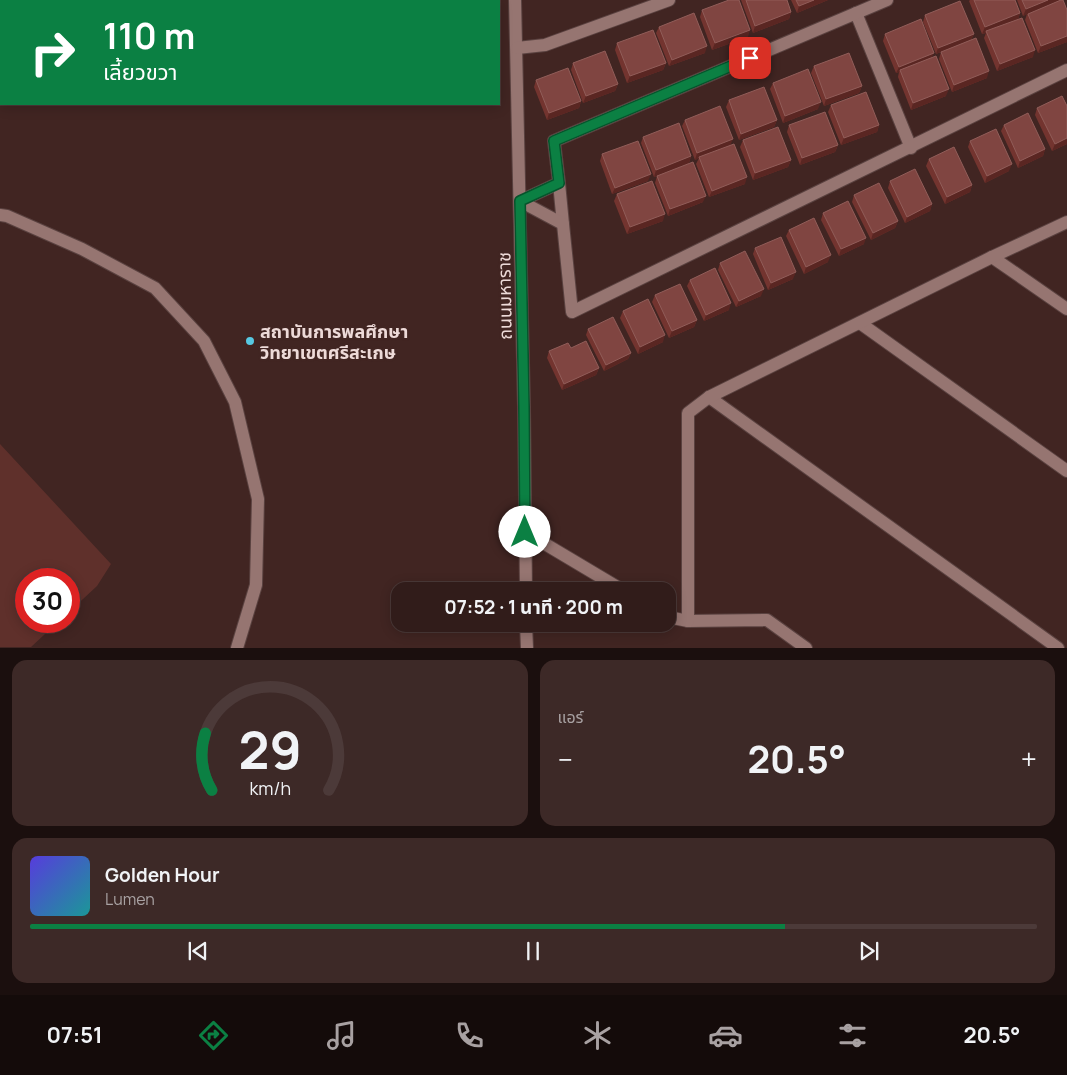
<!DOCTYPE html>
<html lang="th">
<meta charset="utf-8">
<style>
body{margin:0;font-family:Manrope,"Noto Sans Thai",sans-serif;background:#3d2927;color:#f1f3f6;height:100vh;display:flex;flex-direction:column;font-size:19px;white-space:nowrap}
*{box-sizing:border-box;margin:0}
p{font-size:16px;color:#a8a1a2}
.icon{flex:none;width:28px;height:28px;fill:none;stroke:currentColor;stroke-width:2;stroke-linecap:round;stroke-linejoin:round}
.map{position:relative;height:648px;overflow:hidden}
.panel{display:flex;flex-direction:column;gap:12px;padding:12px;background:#1b0f0e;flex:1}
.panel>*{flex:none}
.top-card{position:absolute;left:0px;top:0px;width:500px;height:105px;box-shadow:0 2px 12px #0003,0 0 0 1px #4c3a39;background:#0b8043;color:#fff;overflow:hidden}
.speed{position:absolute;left:15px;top:568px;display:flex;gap:10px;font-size:25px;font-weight:700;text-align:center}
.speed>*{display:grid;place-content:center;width:65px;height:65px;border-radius:50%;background:#311c1a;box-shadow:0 2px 12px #0003,0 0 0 1px #4c3a39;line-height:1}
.speed .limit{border:8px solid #d22;background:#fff;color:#111}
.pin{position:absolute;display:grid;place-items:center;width:42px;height:42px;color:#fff;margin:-21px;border-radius:10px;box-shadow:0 2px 8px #0006}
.me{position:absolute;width:55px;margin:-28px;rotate:0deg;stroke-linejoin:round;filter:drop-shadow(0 0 4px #0008)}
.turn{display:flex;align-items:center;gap:18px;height:105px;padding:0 20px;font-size:22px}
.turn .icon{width:65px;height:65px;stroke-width:2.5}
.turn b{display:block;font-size:35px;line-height:42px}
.big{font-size:38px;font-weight:700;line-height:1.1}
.panel .widget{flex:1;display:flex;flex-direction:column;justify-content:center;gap:8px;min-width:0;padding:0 18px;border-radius:15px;background:#3d2927}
.panel .dial{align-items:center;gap:0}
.dial svg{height:130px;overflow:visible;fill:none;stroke:#4c3a39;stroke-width:7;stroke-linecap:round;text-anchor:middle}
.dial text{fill:#f1f3f6;stroke:none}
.song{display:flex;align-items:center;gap:15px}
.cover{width:60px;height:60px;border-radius:8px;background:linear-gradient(135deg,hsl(250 70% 55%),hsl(180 70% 35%))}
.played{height:5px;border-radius:2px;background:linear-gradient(90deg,#0b8043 75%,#4c3a39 75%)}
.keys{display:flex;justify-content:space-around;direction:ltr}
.heat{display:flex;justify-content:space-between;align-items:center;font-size:28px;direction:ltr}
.panel .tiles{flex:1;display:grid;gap:12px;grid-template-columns:1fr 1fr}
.widget:last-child{grid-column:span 2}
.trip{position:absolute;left:391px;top:582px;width:285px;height:50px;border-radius:15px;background:#311c1a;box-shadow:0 2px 12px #0003,0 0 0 1px #4c3a39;font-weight:700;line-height:50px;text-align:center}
.tab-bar{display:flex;height:80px;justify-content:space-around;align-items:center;background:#140b0a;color:#a8a1a2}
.tab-bar .icon{width:35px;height:35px}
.tab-bar .selected{color:#0b8043}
.tab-bar b{font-size:22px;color:#f1f3f6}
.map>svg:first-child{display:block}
</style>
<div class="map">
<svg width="1067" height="648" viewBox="0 0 1067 648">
<rect width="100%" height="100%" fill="#412522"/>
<path fill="#5f302b" d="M0,444L111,564L97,586L69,612V579H26V621H59L31,647H0Z"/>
<path fill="#144b56" d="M0,0H57L60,1H1L0,60Z"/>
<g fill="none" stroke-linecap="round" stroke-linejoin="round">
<defs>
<g id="minor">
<path d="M515,0L524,407L526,591"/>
<path d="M856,13L911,148"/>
<path d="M517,48L545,45L669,0"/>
<path d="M559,183L563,224"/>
<path d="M520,201L563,224L572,312L1067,70"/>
<path d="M520,201L559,183L554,141L887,0"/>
<path d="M0,215L7,216L82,249L155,288L204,341L235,402L258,499L256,585L237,648"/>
<path d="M992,257L1067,309"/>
<path d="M860,323L1067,471"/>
<path d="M709,397L1058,648"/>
<path d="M525,532L624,591"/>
<path d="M668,617L688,621L767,620L806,648"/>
<path d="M688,621V413L709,397L992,257L1067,222"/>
<path d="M526,624L527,648"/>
</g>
</defs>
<use href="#minor" stroke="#5a4240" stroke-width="14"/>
<use href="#minor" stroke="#967571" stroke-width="12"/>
</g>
<g fill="#73342f">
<path d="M741,0H787L791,12L789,19L753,33Z"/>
<path d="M791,0H828L797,13Z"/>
<path d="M970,0H1015L1020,13L1018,19L1033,57L997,71L984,38L986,33L982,34L969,1Z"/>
<path d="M1017,0H1059V1L1067,10V42L1038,53L1025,20L1027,14L1023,16Z"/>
<path d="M702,10L748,37L712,50L700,17Z"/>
<path d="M925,15L974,34L971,40L987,78L952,92L939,59L941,52L936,54L923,22Z"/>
<path d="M659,27L705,53L669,66L656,33Z"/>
<path d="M885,34L932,57L946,96L911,110L898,77L899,72L896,73L883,41Z"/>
<path d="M617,43L666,63L663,70L627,83L615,50Z"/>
<path d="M573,63L618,84L615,91L583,103L571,70Z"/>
<path d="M814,66L862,86L859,93L824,106L811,73Z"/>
<path d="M536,80L581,101L579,108L547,120L534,87Z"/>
<path d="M773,83L818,109L783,123L770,89Z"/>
<path d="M729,100L777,120L774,127L739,140L726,107Z"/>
<path d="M831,105L879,125L877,132L841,145L828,112Z"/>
<path d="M1037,108L1067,144L1052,151L1035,115Z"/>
<path d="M685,120L731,145L745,184L709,197L696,164L699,158L695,160L682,126Z"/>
<path d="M789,125L838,145L835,152L800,165L787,132Z"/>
<path d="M1004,125L1045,149L1043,156L1018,168L1001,131Z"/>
<path d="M643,137L691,156L689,163L654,177L641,143Z"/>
<path d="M743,140L791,160L788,167L753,180L740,147Z"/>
<path d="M970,141L1009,171L985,183L968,147Z"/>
<path d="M602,154L648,181L612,194L600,161Z"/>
<path d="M929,159L972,185L970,192L945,204L926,166Z"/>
<path d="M657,176L703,202L668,216L655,183Z"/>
<path d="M890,181L932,204L930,211L905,223L888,188Z"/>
<path d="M617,194L663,221L627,234L614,201Z"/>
<path d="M854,195L898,221L895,228L871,240L852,202Z"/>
<path d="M823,213L864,244L839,256L821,220Z"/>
<path d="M789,230L828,262L804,274L786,236Z"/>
<path d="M755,248L793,279L768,290L753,254Z"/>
<path d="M720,263L761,296L736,307L718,270Z"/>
<path d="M690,280L729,310L704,321L687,286Z"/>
<path d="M655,295L697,320L694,327L669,338L652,302Z"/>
<path d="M623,311L663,342L638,354L620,318Z"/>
<path d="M588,329L631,353L628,359L604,371L586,335Z"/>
<path d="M571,348L599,368L596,375L562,390L547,358L549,351Z"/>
</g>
<g fill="#5a2622">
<path d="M814,0H828L797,13L799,6Z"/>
<path d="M1048,0H1059V2L1023,16L1026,9Z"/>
<path d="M791,12L789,19L753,33L755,26Z"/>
<path d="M1020,13L1018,20L982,34L985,27Z"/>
<path d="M750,30L748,37L712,50L715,43Z"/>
<path d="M974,34L971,40L936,54L938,48Z"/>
<path d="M1067,36V42L1038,53L1041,46Z"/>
<path d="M707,46L705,53L669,66L672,60Z"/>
<path d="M1035,50L1033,57L997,71L1000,64Z"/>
<path d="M934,53L931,59L900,70L899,72L896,73L899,67Z"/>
<path d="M666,63L663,70L627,83L630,76Z"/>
<path d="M989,71L987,78L952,92L954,85Z"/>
<path d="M618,84L615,91L583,103L586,96Z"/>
<path d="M862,86L859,93L824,106L826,99Z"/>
<path d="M949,89L946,96L911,110L913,103Z"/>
<path d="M581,101L579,108L547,120L549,113Z"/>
<path d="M821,102L818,109L783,123L785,116Z"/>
<path d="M777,120L774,127L739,140L741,134Z"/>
<path d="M879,125L877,132L841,145L844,138Z"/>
<path d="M1067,138V144L1052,151L1055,144Z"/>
<path d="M733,139L730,146L695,160L697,153Z"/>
<path d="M838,145L835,152L800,165L802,158Z"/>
<path d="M1045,149L1043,156L1018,168L1020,161Z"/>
<path d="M691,156L689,163L654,177L656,170Z"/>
<path d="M791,160L788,167L753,180L755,173Z"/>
<path d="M1012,164L1009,171L985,183L987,176Z"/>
<path d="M651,174L648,181L612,194L615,188Z"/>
<path d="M747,177L745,184L709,197L712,191Z"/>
<path d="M972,185L970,192L945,204L947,197Z"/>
<path d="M706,196L703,202L668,216L670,209Z"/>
<path d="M932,204L930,211L905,223L907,217Z"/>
<path d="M665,214L663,221L627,234L630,227Z"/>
<path d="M898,221L895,228L871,240L873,233Z"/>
<path d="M866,238L864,244L839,256L841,249Z"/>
<path d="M831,255L828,262L804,274L806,267Z"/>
<path d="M796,272L793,279L768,290L771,283Z"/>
<path d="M764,289L761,296L736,307L739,301Z"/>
<path d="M731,303L729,310L704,321L706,315Z"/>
<path d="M697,320L694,327L669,338L672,331Z"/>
<path d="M665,335L663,342L638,354L640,347Z"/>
<path d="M631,353L628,359L604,371L606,365Z"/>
<path d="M599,368L596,375L562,390L564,384Z"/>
</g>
<g fill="#804541" stroke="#915d59">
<path d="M729,0H739L750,30L715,43L702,10Z"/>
<path d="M746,0H787L791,12L755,26Z"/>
<path d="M796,0H814L799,6Z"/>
<path d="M974,0H1015L1020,13L985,27Z"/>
<path d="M1022,0H1048L1026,9Z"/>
<path d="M1061,0H1063L1067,10V36L1041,46L1028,14Z"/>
<path d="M960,1L974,34L938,48L925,15Z"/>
<path d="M694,13L707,46L672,60L659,27Z"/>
<path d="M1022,18L1035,50L1000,64L986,31Z"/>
<path d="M921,19L934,53L899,67L885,34Z"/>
<path d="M653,30L666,63L630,76L617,43Z"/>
<path d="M976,38L989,71L954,85L941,52Z"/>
<path d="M605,51L618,84L586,96L573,63Z"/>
<path d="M849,53L862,86L826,99L814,66Z"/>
<path d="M936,56L949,89L913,103L900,70Z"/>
<path d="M568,68L581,101L549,113L536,80Z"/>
<path d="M808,69L821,102L785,116L773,83Z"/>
<path d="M764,87L777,120L741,134L729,100Z"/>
<path d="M866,92L879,125L844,138L831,105Z"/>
<path d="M1062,96L1067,106V138L1055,144L1037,108Z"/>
<path d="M720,106L733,139L697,153L685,120Z"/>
<path d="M825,112L838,145L802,158L789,125Z"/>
<path d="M1028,113L1045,149L1020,161L1004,125Z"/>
<path d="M679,123L691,156L656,170L643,137Z"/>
<path d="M778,127L791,160L755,173L743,140Z"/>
<path d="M996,129L1012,164L987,176L970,141Z"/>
<path d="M638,141L651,174L615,188L602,154Z"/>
<path d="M734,144L747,177L712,191L699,157Z"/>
<path d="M954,147L972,185L947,197L929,159Z"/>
<path d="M693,162L706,196L670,209L657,176Z"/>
<path d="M915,169L932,204L907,217L890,181Z"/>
<path d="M652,181L665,214L630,227L617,194Z"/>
<path d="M879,183L898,221L873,233L854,195Z"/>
<path d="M848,201L866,238L841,249L823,213Z"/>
<path d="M814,218L831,255L806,267L789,230Z"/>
<path d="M781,237L796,272L771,283L755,248Z"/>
<path d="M745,251L764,289L739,301L720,263Z"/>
<path d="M715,268L731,303L706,315L690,280Z"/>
<path d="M680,284L697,320L672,331L655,295Z"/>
<path d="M648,299L665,335L640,347L623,311Z"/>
<path d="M613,317L631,353L606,365L588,329Z"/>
<path d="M586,341L599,368L564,384L549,351L568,343L571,348Z"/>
</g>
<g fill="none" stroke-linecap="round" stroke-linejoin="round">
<defs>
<path id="route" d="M525,532L524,407L520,201L559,183L554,141L750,58"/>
</defs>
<use href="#route" stroke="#07532c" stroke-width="12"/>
<use href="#route" stroke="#0b8043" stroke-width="9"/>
</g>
<circle fill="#57c9e2" stroke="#412522" stroke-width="2" cx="250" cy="341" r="5"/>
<g text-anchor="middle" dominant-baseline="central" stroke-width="5" stroke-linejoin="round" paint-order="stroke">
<g font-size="18" fill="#eddad8" stroke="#412522">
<text transform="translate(504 296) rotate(-91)">ถนนมหาราช</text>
</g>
<g font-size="18" font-weight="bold" fill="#eddad8" stroke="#412522" text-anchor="start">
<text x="260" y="331">สถาบันการพลศึกษา<tspan x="260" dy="21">วิทยาเขตศรีสะเกษ</tspan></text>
</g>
</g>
</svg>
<div class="speed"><div class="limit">30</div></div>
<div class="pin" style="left:750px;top:58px;background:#d93025"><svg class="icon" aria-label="arrive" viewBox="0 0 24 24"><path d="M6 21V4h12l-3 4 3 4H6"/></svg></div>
<svg class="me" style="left:525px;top:532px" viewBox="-20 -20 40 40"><circle r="19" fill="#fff"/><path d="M0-13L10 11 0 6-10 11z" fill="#0b8043"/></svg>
<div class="trip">07:52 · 1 นาที · 200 m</div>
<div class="top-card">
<div class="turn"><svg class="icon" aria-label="right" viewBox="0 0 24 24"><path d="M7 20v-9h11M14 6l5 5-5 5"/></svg><div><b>110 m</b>เลี้ยวขวา</div></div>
</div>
</div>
<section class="panel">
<div class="tiles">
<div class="widget dial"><svg viewBox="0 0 100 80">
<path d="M14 69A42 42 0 1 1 86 69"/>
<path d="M14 69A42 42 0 0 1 10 34" stroke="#0b8043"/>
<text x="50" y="56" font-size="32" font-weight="700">29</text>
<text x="50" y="72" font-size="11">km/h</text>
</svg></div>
<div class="widget"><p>แอร์</p>
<div class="heat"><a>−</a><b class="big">20.5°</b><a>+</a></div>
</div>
<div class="widget">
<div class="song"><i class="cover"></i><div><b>Golden Hour</b><p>Lumen</p></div></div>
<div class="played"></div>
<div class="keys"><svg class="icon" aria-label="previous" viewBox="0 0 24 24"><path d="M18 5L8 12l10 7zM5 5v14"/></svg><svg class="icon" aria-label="pause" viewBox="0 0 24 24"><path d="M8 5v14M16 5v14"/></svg><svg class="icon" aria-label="next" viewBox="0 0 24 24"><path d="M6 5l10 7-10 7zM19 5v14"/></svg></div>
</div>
</div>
</section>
<nav class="tab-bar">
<b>07:51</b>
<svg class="icon selected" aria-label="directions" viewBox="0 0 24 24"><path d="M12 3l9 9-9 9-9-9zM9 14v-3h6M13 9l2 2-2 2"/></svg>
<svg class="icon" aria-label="music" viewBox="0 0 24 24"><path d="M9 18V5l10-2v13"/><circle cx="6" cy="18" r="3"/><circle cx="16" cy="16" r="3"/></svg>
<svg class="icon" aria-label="phone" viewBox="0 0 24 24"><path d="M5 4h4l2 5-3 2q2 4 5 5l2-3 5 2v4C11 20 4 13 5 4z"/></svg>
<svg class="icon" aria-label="climate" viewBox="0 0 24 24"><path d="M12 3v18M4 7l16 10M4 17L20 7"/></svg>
<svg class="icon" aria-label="car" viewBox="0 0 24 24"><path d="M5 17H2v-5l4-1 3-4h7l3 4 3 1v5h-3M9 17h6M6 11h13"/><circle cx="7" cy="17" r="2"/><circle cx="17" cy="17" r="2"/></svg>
<svg class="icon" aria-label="filters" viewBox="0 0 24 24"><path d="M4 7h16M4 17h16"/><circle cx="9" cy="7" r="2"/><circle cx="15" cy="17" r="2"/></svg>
<b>20.5°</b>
</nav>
